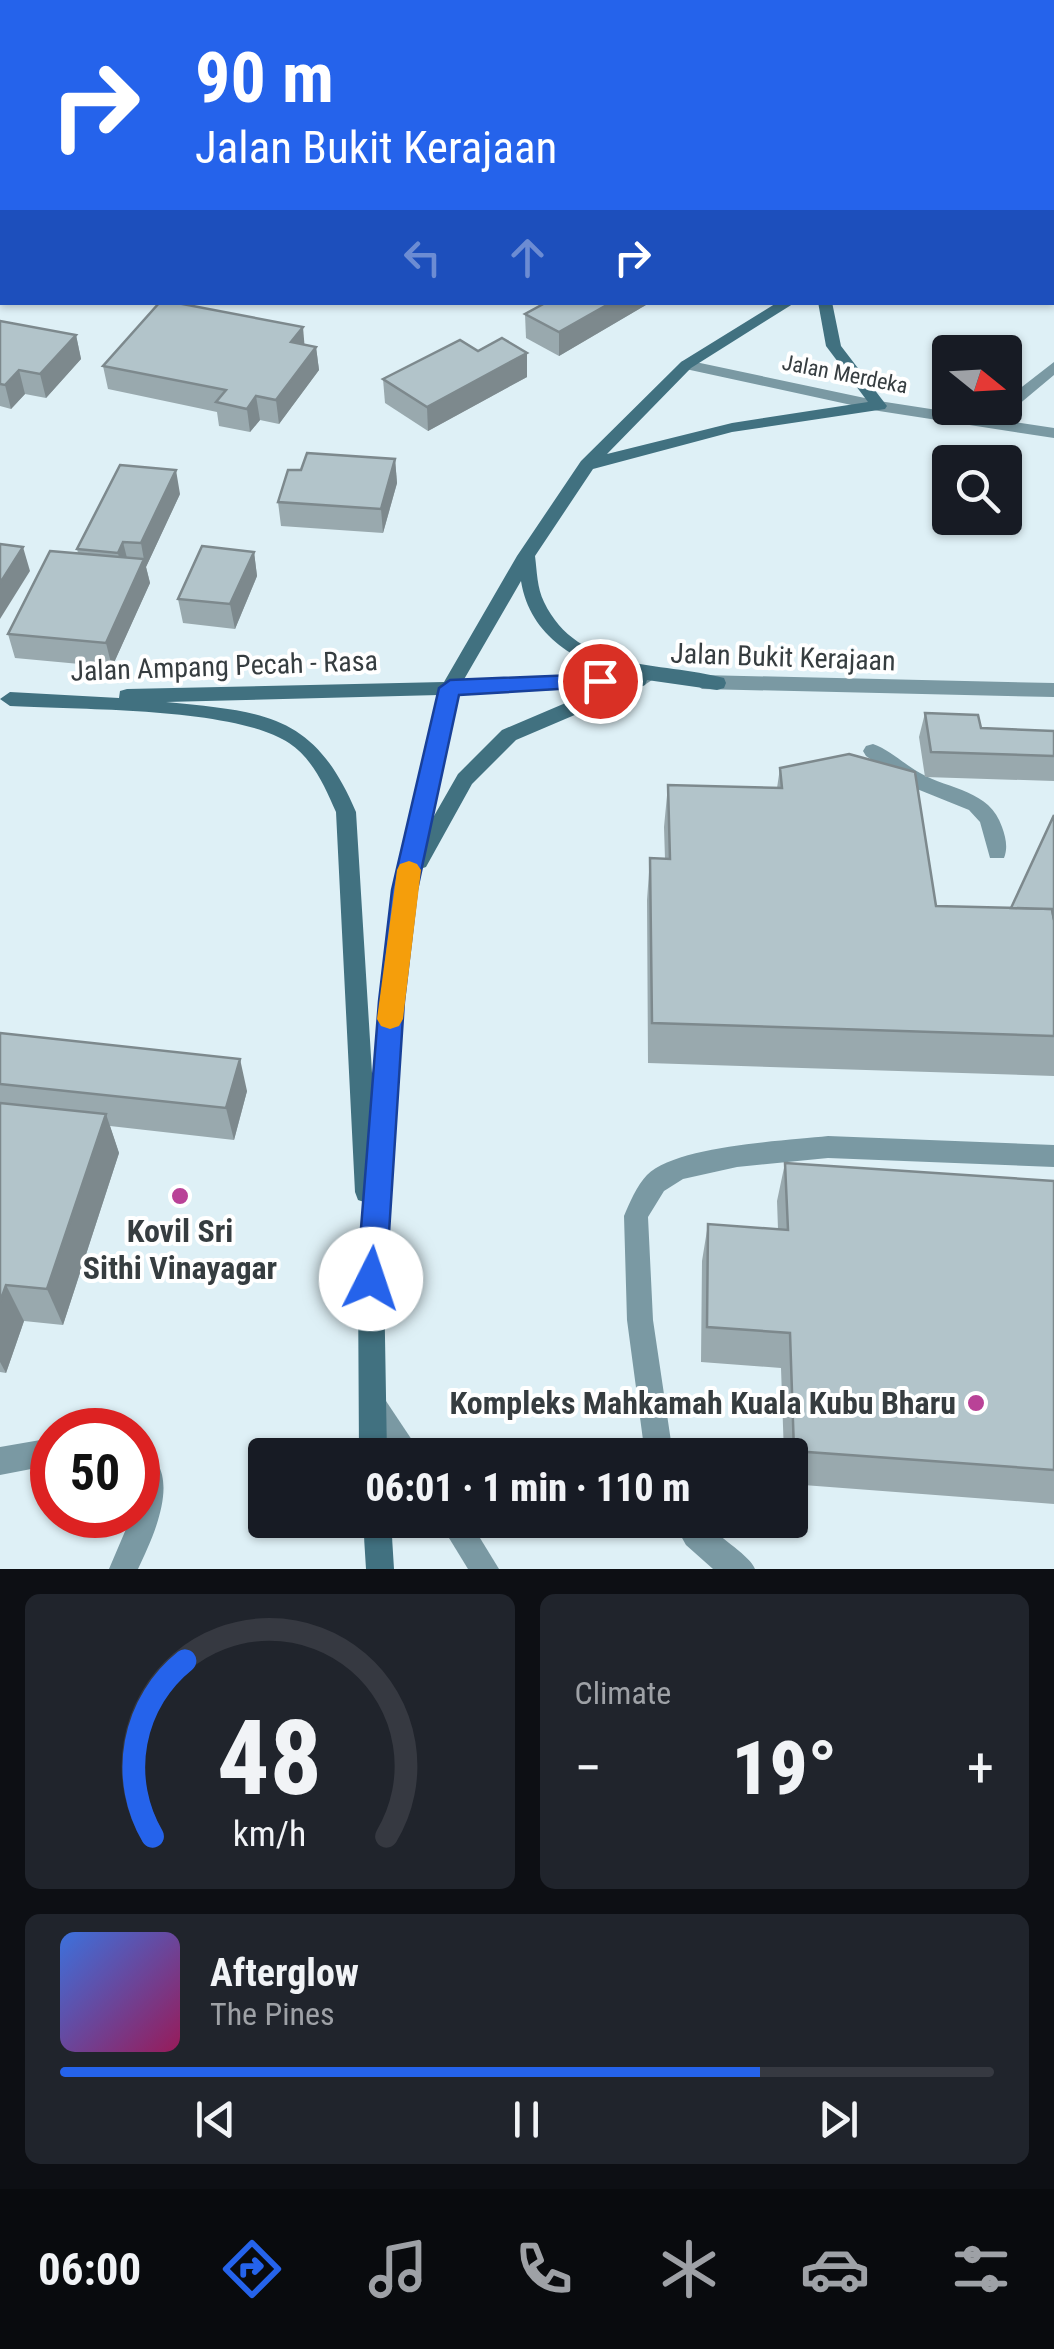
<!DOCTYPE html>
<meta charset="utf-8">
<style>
body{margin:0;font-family:"Roboto Condensed",sans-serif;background:#20242c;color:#f1f3f6;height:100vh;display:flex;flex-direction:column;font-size:38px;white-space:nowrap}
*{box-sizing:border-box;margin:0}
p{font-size:32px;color:#9ea1a6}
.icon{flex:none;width:55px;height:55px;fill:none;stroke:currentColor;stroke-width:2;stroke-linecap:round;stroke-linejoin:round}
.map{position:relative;height:1569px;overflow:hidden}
.sheet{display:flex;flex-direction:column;gap:25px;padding:25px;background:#0d0f14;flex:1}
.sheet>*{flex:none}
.top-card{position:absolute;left:0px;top:0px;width:1055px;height:305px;box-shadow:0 2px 8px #0004;background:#2563eb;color:#fff;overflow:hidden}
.needle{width:65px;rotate:108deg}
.tools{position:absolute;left:932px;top:335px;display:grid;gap:20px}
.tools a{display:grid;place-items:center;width:90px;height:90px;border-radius:10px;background:#171b24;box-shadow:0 2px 8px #0004;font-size:50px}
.speed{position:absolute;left:30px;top:1408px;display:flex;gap:20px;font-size:50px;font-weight:700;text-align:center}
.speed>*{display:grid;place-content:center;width:130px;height:130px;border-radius:50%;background:#171b24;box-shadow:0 2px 8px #0004;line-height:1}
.speed .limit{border:15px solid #d22;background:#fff;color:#111}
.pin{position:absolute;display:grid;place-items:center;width:85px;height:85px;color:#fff;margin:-42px;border:5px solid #fff;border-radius:50%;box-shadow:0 2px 10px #0007}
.me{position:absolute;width:110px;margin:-55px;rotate:4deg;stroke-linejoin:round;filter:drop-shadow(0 0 8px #0008)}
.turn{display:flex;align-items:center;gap:35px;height:210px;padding:0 30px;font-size:45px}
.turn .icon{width:130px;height:130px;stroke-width:2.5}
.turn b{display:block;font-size:70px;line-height:85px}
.lanes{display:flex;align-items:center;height:95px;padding:0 30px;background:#0003;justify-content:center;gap:50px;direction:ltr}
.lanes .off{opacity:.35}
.big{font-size:75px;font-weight:800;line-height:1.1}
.sheet .card{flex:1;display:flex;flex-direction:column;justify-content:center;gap:15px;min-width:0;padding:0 35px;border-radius:15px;background:#20242c}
.sheet .dial{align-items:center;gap:0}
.dial svg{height:260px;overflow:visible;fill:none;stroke:#363941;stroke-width:7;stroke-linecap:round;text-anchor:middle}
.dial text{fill:#f1f3f6;stroke:none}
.song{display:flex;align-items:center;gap:30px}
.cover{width:120px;height:120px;border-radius:15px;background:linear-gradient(135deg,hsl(220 70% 55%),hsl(330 70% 35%))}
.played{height:10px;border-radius:5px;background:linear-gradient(90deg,#2563eb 75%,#363941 75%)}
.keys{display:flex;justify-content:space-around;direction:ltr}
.heat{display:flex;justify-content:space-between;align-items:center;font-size:55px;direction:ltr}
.sheet .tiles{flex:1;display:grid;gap:25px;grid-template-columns:1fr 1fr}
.card:last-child{grid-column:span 2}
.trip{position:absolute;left:248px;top:1438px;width:560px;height:100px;border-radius:10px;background:#171b24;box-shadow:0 2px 8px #0004;font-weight:800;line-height:100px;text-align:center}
.tabs{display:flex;height:160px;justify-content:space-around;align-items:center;background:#090b0e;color:#9ea1a6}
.tabs .icon{width:70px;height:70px}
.tabs .active{color:#2563eb}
.tabs b{font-size:45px;color:#f1f3f6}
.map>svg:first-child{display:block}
</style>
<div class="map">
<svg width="1054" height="1569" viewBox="0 0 1054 1569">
<rect width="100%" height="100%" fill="#def0f6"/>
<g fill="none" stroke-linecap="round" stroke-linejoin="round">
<g fill="#a27c96" fill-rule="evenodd">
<path d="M570,0H589L584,2H569Z"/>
<path d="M0,71L2,72V76L0,77Z"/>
</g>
<g fill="#7a99a3" fill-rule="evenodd">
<path d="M1054,362V375L993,426H981V420L996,408H1005V400Z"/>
<path d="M643,674L652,680L643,686L450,695L441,688L450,681Z"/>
<path d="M702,675L1054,683V697L702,689L693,682Z"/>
<path d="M873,744C890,750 904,764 920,773C950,790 990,790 1002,827C1006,838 1008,848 1004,858H990L980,822L969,810L912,787L866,756L863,751L866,746Z"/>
<path d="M828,1136L1054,1145V1167L828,1158L737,1167L683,1179L664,1191L648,1217L653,1320L673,1455H645L627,1320L624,1216C629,1204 637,1185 647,1175C677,1145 785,1141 828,1136Z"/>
<path d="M373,1391L382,1395L422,1455H392L360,1404L364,1395Z"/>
<path d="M52,1438V1465L0,1475V1447Z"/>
<path d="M138,1447C187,1468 153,1537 138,1569H109L132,1515H138Z"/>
<path d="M438,1520H469L499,1569H468Z"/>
<path d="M672,1520H703C716,1536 750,1555 755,1569H713L686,1545Z"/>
</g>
<path fill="#7a99a3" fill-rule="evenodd" d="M686,360L879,401L1054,428V438L879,411L681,368V362Z"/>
<g fill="#417180" fill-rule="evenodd">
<path d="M1052,142H1054L1052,151Z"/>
<path d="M778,302H796L691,368L607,454L732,423L868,402L826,346L818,302H832L841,346L887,406L885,409L732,432L593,469L535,556C537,571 537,588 544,602C578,673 660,661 724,678L726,683L724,688L717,690L647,680L645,685L516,740L472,784L426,867L420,869L402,1001L384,1279L387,1455H359L358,1279L364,1202L358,1200L355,1192L336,812C325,787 313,759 289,743C234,707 79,710 10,706L0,699L10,692L119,698L120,691L127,689L444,682L517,556L581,461L681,362ZM521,581C530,637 578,664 629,676L502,730L458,774L430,823L459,688ZM439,695L394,890L380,1001L373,1089L356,812C314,713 265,712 166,702Z"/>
<path d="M363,1520H391L394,1569H366Z"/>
</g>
</g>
<g fill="#99a9ae">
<path d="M651,302L559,356L526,338L525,314Z"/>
<path d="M0,321L76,335L81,359L46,398L25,394L11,409L0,406Z"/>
<path d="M305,345L316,347L319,370L279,424L260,420L250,432L219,426L217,412L108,389L103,366Z"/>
<path d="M527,377L428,431L385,403L383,379Z"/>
<path d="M395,459L397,483L383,533L281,526L278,502L301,470Z"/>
<path d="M180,494L146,567L150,583L112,667L15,658L8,634L78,553L77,549Z"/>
<path d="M254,552L257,576L235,629L183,623L178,599Z"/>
<path d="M925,713L981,728L1054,731V781L925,777L919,737Z"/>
<path d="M780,768L936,906L1011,908L1054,815V1076L648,1063L647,900L650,858L665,859L664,827L668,785L777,788Z"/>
<path d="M0,1033L247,1091L234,1140L110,1126L119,1153L63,1325L24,1321L6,1373L0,1372Z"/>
<path d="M785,1163L1054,1181V1504L790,1484V1455H784L781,1368L701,1362L702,1261L708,1224L778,1229L777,1201Z"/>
</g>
<g fill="#7d898d">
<path d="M45,0H106L91,2H72L71,1L45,2Z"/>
<path d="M612,302H651L559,356V332Z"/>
<path d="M303,327L305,351L291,342Z"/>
<path d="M76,335L81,359L46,398L40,374Z"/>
<path d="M316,347L319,370L279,424L276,400Z"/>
<path d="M527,353V377L428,431L427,407Z"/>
<path d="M19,370L25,394L11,409L5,385Z"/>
<path d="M256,396L260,420L250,432L247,409Z"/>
<path d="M395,459L397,483L383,533L381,509Z"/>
<path d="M176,470L180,494L146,567L150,583L112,667L106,643L144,560L141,543Z"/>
<path d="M123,542L129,566L123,577L118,553Z"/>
<path d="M23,547L30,571L0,619V583Z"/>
<path d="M254,552L257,576L235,629L230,604Z"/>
<path d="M240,1059L247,1091L234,1140L226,1108Z"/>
<path d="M106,1114L119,1153L63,1325L47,1289Z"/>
<path d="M6,1285L24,1321L6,1373L0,1362V1302Z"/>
</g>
<g fill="#b2c4ca" stroke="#7d898d" stroke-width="2.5">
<path d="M1022,0H1054V13L1052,14V2H1017Z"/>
<path d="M160,302H172L303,327L291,342L316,347L276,400L256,396L247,409L216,402L226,390L103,366Z"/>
<path d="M547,302H612L559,332L525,314Z"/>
<path d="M0,321L76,335L40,374L19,370L5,385L0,384Z"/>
<path d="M502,338L527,353L427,407L383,379L460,340L478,351Z"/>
<path d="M307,453L395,459L381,509L278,502L288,470H301Z"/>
<path d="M120,465L176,470L141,543L123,542L118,553L77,549Z"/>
<path d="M0,544L23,547L0,583Z"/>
<path d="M202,546L254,552L230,604L178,599Z"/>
<path d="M50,551L144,559L106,643L8,634Z"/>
<path d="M925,713L978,715L981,728L1054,731V756L931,752Z"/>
<path d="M849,754L915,772L936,906L1052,909L1054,920V1036L652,1023L650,858L670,859L668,785L782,788L780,768Z"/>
<path d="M1054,815V920L1052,909L1011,908Z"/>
<path d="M0,1033L240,1059L226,1108L0,1084Z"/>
<path d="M0,1103L106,1114L47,1289L6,1285L0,1302Z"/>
<path d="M785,1163L1054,1181V1470L794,1451L790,1333L707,1327L708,1224L788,1230Z"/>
</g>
<path fill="#2563eb" stroke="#184099" stroke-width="2.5" d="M600,674L608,676L611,681L608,686L459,695L417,890L404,1001L386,1279L381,1289L371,1293L361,1289L357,1279L379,1001L392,890L439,688L450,680Z"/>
<path fill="#f59e0b" d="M409,861L417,864L421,870L403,1019L399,1026L390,1029L381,1026L377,1019L397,870L400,864Z"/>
<g fill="#b94297" stroke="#fff" stroke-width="4">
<circle cx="180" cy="1196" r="10"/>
<circle cx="976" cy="1403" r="10"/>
</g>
<g text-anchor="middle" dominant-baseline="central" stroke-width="8" stroke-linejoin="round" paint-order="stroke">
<g font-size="22" fill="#363d40" stroke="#fff">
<text transform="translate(845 374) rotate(11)">Jalan Merdeka</text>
</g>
<g font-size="28" fill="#363d40" stroke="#fff">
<text transform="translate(783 657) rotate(2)">Jalan Bukit Kerajaan</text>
<text transform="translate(224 666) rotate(-2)">Jalan Ampang Pecah - Rasa</text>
</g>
<g font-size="32" font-weight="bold" fill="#363d40" stroke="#fff">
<text x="180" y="1231">Kovil Sri<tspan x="180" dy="37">Sithi Vinayagar</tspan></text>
<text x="956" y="1403" text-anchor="end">Kompleks Mahkamah Kuala Kubu Bharu</text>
</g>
</g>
</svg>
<div class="tools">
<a><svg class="needle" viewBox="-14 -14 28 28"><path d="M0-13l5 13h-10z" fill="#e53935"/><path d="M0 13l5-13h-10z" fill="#9ea1a6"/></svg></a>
<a><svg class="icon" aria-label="search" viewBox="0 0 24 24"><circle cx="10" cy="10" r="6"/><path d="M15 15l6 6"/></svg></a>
</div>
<div class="speed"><div class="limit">50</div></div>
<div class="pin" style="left:600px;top:681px;background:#d93025"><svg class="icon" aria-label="arrive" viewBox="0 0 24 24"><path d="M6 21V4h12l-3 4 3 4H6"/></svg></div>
<svg class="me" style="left:371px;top:1279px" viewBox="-20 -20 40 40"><circle r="19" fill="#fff"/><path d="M0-13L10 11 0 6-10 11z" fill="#2563eb"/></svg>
<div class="trip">06:01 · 1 min · 110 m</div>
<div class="top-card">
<div class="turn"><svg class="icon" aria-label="right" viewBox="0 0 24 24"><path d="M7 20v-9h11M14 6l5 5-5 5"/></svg><div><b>90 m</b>Jalan Bukit Kerajaan</div></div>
<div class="lanes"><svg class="icon off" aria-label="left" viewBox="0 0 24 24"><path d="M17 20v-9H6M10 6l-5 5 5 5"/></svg><svg class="icon off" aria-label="ahead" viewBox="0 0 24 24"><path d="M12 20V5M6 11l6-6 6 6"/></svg><svg class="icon" aria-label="right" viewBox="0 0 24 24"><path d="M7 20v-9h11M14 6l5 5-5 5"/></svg></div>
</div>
</div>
<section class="sheet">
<div class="tiles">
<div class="card dial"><svg viewBox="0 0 100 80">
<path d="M14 69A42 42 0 1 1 86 69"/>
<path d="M14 69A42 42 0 0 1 24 15" stroke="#2563eb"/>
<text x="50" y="56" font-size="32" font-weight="700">48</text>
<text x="50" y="72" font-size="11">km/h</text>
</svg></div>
<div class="card"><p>Climate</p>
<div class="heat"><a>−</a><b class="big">19°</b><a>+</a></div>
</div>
<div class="card">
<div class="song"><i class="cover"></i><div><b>Afterglow</b><p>The Pines</p></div></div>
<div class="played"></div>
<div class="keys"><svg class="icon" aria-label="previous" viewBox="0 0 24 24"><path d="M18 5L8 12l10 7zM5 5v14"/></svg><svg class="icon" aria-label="pause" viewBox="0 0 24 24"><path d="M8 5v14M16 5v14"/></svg><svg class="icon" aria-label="next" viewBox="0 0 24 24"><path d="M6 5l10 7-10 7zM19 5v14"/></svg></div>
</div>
</div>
</section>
<nav class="tabs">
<b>06:00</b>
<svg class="icon active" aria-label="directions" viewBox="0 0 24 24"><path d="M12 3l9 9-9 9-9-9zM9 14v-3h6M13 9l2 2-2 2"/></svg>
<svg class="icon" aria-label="music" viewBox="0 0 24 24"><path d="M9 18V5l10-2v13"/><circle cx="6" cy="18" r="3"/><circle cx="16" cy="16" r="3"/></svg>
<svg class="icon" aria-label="phone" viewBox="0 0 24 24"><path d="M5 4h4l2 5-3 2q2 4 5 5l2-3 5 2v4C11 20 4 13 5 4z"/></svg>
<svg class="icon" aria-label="climate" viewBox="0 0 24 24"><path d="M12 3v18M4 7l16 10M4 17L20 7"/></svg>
<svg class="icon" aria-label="car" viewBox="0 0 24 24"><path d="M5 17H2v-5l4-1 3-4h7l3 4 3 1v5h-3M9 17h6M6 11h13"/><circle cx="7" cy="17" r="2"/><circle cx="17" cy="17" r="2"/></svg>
<svg class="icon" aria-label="filters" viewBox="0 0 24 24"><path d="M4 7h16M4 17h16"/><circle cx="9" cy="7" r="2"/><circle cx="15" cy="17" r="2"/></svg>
</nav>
